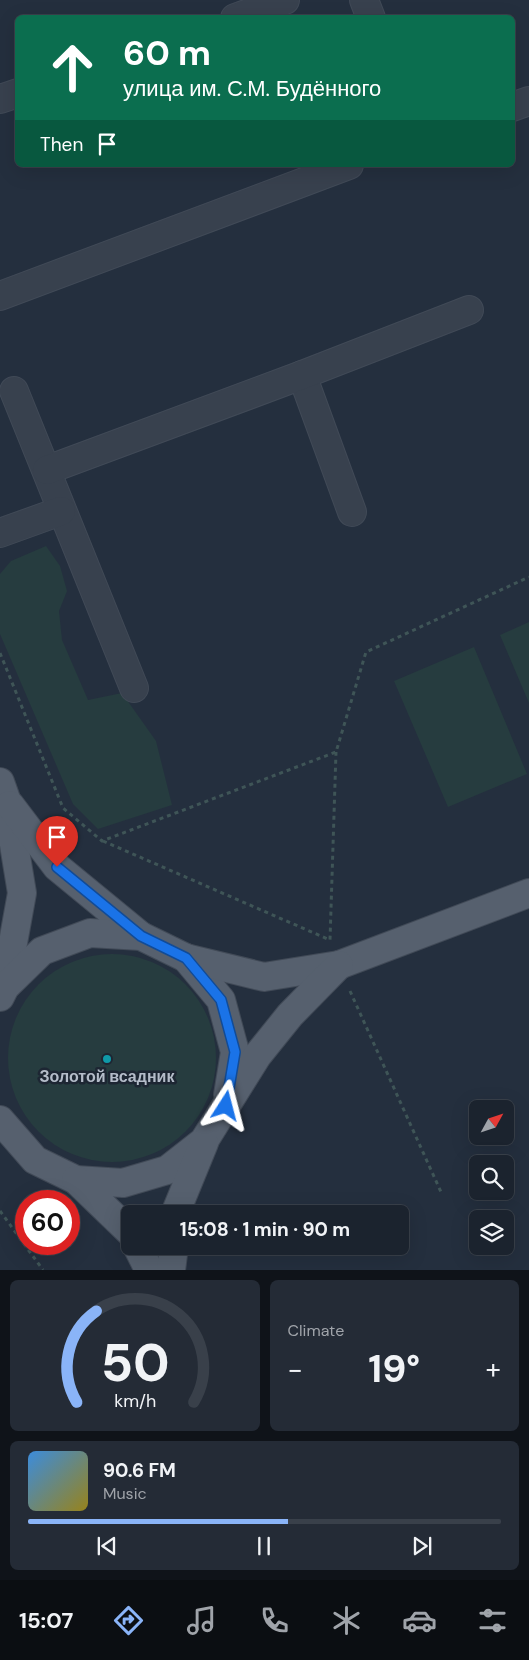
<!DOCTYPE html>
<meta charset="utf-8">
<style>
body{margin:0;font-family:"DM Sans",sans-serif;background:#242b36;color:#f1f3f6;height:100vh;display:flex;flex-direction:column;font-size:19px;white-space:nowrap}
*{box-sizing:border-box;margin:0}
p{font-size:16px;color:#a0a4aa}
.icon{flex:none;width:28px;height:28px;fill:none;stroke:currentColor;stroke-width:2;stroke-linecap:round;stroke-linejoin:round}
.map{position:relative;height:1270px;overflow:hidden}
.side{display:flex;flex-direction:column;gap:10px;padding:10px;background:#0f1319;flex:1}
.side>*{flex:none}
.top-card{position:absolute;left:15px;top:15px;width:500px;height:152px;border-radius:8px;box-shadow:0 5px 20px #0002,0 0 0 1px #39404a;background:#0b6e4f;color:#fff;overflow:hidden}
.needle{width:32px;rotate:50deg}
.buttons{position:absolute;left:469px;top:1100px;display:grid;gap:10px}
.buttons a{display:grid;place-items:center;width:45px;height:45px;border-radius:8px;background:#1b232e;box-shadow:0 5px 20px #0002,0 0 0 1px #39404a;font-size:25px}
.speed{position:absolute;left:15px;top:1190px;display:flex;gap:10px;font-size:25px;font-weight:700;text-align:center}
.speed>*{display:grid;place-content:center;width:65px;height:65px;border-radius:50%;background:#1b232e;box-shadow:0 5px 20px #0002,0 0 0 1px #39404a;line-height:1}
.speed .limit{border:8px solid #d22;background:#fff;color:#111}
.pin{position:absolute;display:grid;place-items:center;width:42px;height:42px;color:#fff;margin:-51px -21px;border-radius:50% 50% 50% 0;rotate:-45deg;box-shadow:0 0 5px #0007}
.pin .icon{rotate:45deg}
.me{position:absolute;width:55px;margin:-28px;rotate:9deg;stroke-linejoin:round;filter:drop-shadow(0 0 4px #0008)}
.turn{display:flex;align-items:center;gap:18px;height:105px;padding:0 25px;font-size:22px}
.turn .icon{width:65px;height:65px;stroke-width:2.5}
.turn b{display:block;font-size:35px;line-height:42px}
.then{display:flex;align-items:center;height:48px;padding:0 25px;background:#0003;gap:10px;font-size:19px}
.big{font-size:38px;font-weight:700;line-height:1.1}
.side .card{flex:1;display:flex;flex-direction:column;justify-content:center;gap:8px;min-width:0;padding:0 18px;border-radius:8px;background:#242b36}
.side .dial{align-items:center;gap:0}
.dial svg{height:130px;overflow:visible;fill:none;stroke:#39404a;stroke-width:7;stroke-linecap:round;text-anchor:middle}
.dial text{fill:#f1f3f6;stroke:none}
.song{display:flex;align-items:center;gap:15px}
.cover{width:60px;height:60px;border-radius:8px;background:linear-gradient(135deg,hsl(210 70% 55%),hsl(50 70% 35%))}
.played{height:5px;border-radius:2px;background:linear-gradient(90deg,#8ab4f8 55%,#39404a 55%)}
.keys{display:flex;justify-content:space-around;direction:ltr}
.heat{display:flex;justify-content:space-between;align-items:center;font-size:28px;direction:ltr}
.side .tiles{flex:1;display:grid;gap:10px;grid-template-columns:1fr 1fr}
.card:last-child{grid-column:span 2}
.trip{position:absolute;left:121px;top:1205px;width:288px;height:50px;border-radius:8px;background:#1b232e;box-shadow:0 5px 20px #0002,0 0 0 1px #39404a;font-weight:700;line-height:50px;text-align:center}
.dock{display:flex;height:80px;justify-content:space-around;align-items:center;background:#0b0e12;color:#a0a4aa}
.dock .icon{width:35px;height:35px}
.dock .active{color:#8ab4f8}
.dock b{font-size:22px;color:#f1f3f6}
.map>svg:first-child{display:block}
</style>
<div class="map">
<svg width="529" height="1270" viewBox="0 0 529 1270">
<rect width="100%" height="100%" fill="#242f3e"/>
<g fill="#263c3f">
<path d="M46,546L60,566L67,591L59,611L62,640L88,700L122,693L156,741L172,805L98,829L73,804L0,634V574L11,561Z"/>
<path d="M529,622V703L500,635Z"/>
<path d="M474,647L527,774L448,807L394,681Z"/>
<circle cx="112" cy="1058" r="104"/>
</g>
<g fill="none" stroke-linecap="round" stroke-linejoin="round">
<defs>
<g id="minor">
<path d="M364,0L371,18"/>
<path d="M235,18L285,0"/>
<path d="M0,99L18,93"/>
<path d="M512,107L529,101"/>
<path d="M0,296L349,165"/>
<path d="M302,375L352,512"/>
<path d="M14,391L134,688"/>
<path d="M47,470L302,375L469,310"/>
<path d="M0,533L61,511"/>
</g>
<g id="major">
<path d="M0,782L7,802L22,893L5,987"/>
<path d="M10,805L57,867L141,936"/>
<path d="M186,958L221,1000L235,1052L228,1095"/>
<path d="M0,997L5,987L42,951L90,933L141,936L186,958L264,977L339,965L529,893"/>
<path d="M0,1120L35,1160L76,1180L123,1183L167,1170L204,1141L257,1056L290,1015L339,965"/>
<path d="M76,1180L130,1232"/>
<path d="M177,1214V1209L204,1143"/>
<path d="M137,1246L149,1270"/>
<path d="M171,1270L174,1246"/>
</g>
</defs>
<use href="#minor" stroke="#414a57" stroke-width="30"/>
<use href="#major" stroke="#414a57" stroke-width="30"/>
<g stroke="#3f5557" stroke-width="3" stroke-dasharray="4 4" stroke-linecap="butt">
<path d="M0,653L63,808L102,841L336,752L366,652L529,577"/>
<path d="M103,841L330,940L336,752"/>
<path d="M350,991L441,1192"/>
<path d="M0,1211L43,1270"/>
</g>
<use href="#minor" stroke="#38414e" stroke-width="28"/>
<use href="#major" stroke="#56606e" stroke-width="28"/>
</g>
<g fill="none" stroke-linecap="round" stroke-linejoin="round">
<defs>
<path id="route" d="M57,867L141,936L186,958L221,1000L235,1052L226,1106"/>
</defs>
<use href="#route" stroke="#114b97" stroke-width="12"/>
<use href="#route" stroke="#1a73e8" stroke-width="9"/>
</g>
<circle fill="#0f9aa8" stroke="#1d2633" stroke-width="2" cx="107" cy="1059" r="5"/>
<g text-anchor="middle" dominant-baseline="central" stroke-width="5" stroke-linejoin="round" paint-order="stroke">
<g font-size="16" font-weight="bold" fill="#b4bcc9" stroke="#1d2633">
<text x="107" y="1076">Золотой всадник</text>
</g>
</g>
</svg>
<div class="buttons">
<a><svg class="needle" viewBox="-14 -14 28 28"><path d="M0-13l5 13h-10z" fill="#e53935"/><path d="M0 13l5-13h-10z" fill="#a0a4aa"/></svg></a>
<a><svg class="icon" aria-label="search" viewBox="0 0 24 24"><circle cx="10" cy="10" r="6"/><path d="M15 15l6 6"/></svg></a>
<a><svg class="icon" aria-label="layers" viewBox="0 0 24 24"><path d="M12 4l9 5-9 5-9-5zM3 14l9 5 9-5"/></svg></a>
</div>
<div class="speed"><div class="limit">60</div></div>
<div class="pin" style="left:57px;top:867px;background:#d93025"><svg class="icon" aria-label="arrive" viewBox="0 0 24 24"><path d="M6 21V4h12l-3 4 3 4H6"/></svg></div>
<svg class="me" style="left:226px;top:1106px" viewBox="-20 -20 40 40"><path d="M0-17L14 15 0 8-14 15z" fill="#1a73e8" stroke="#fff" stroke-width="4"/></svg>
<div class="trip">15:08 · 1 min · 90 m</div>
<div class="top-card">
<div class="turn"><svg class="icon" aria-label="ahead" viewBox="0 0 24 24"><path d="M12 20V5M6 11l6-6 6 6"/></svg><div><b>60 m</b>улица им. С.М. Будённого</div></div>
<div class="then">Then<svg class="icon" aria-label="arrive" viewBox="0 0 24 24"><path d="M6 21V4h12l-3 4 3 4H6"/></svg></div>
</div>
</div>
<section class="side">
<div class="tiles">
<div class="card dial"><svg viewBox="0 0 100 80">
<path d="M14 69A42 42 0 1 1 86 69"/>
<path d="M14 69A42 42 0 0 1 26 13" stroke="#8ab4f8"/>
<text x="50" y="56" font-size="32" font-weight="700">50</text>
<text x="50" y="72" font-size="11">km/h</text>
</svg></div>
<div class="card"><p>Climate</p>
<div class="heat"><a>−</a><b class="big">19°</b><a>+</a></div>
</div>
<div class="card">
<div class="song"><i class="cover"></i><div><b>90.6 FM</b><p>Music</p></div></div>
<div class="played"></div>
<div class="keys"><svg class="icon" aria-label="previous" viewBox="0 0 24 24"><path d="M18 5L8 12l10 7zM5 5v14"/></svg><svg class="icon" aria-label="pause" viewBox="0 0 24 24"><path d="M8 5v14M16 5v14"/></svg><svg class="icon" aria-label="next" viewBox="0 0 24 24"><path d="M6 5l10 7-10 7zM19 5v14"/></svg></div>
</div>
</div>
</section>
<nav class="dock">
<b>15:07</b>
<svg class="icon active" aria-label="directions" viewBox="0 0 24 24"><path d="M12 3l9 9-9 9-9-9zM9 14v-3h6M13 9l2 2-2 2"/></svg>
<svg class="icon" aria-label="music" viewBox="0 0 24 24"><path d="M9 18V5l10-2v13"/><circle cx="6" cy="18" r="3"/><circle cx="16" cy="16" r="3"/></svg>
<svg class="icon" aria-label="phone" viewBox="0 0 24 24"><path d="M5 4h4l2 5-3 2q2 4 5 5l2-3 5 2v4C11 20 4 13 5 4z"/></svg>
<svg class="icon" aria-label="climate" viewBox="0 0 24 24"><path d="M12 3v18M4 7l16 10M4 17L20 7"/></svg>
<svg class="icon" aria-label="car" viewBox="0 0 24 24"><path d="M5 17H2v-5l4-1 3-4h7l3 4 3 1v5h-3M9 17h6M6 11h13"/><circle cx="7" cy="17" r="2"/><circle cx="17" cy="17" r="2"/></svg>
<svg class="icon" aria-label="filters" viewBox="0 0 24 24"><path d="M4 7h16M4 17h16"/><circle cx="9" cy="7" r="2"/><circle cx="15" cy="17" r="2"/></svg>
</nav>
